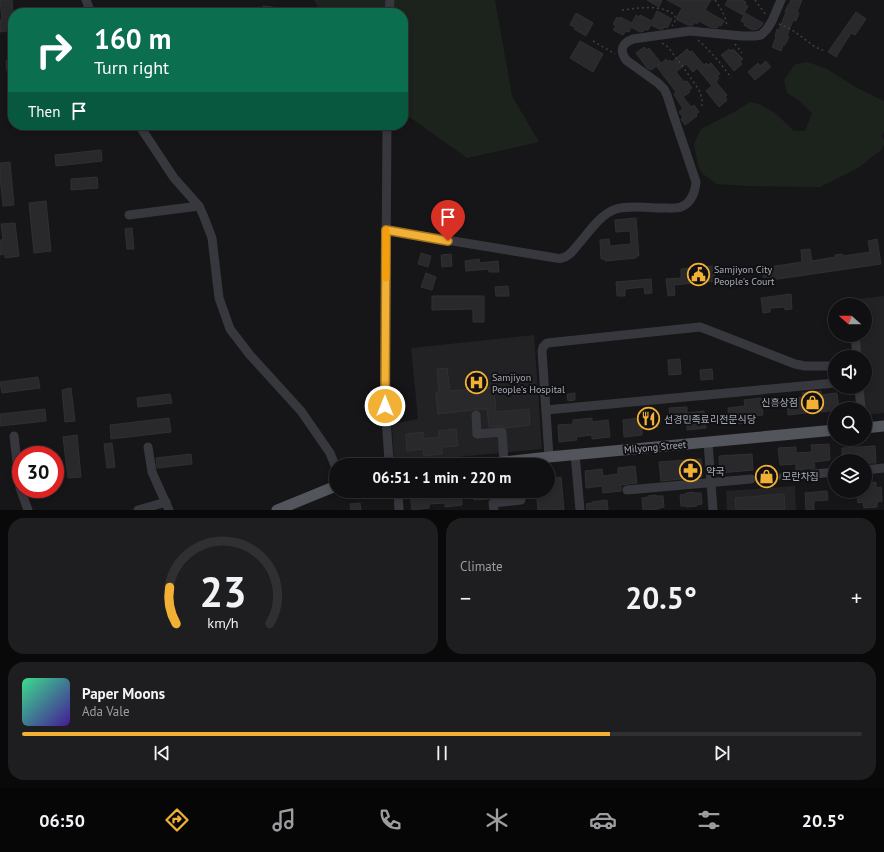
<!DOCTYPE html>
<meta charset="utf-8">
<style>
body{margin:0;font-family:"PT Sans","Noto Sans KR",sans-serif;background:#1e1e20;color:#f1f3f6;height:100vh;display:flex;flex-direction:column;font-size:15px;white-space:nowrap}
*{box-sizing:border-box;margin:0}
p{font-size:13px;color:#9c9d9f}
.icon{flex:none;width:22px;height:22px;fill:none;stroke:currentColor;stroke-width:2;stroke-linecap:round;stroke-linejoin:round}
.map{position:relative;height:510px;overflow:hidden}
.details{display:flex;flex-direction:column;gap:8px;padding:8px;background:#09090a;flex:1}
.details>*{flex:none}
.hud{position:absolute;left:8px;top:8px;width:400px;height:122px;border-radius:16px;box-shadow:0 2px 6px #0003,0 0 0 1px #303032;background:#0b6e4f;color:#fff;overflow:hidden}
.needle{width:26px;rotate:291deg}
.fabs{position:absolute;left:828px;top:298px;display:grid;gap:8px}
.fabs a{display:grid;place-items:center;width:44px;height:44px;border-radius:50%;background:#101012;box-shadow:0 2px 6px #0003,0 0 0 1px #303032;font-size:20px}
.speed{position:absolute;left:12px;top:446px;display:flex;gap:8px;font-size:20px;font-weight:700;text-align:center}
.speed>*{display:grid;place-content:center;width:52px;height:52px;border-radius:50%;background:#101012;box-shadow:0 2px 6px #0003,0 0 0 1px #303032;line-height:1}
.speed .limit{border:6px solid #d22;background:#fff;color:#111}
.pin{position:absolute;display:grid;place-items:center;width:34px;height:34px;color:#fff;margin:-41px -17px;border-radius:50% 50% 50% 0;rotate:-45deg;box-shadow:0 0 4px #0007}
.pin .icon{rotate:45deg}
.me{position:absolute;width:44px;margin:-22px;rotate:0deg;stroke-linejoin:round;filter:drop-shadow(0 0 3px #0008)}
.turn{display:flex;align-items:center;gap:14px;height:84px;padding:0 20px;font-size:18px}
.turn .icon{width:52px;height:52px;stroke-width:2.5}
.turn b{display:block;font-size:28px;line-height:34px}
.then{display:flex;align-items:center;height:38px;padding:0 20px;background:#0003;gap:8px;font-size:15px}
.big{font-size:30px;font-weight:700;line-height:1.1}
.details .widget{flex:1;display:flex;flex-direction:column;justify-content:center;gap:6px;min-width:0;padding:0 14px;border-radius:16px;background:#1e1e20}
.details .dial{align-items:center;gap:0}
.dial svg{height:104px;overflow:visible;fill:none;stroke:#303032;stroke-width:7;stroke-linecap:round;text-anchor:middle}
.dial text{fill:#f1f3f6;stroke:none}
.song{display:flex;align-items:center;gap:12px}
.cover{width:48px;height:48px;border-radius:6px;background:linear-gradient(135deg,hsl(150 70% 55%),hsl(260 70% 35%))}
.played{height:4px;border-radius:2px;background:linear-gradient(90deg,#f2b134 70%,#303032 70%)}
.keys{display:flex;justify-content:space-around;direction:ltr}
.heat{display:flex;justify-content:space-between;align-items:center;font-size:22px;direction:ltr}
.details .tiles{flex:1;display:grid;gap:8px;grid-template-columns:1fr 1fr}
.widget:last-child{grid-column:span 2}
.trip{position:absolute;left:329px;top:458px;width:226px;height:40px;border-radius:20px;background:#101012;box-shadow:0 2px 6px #0003,0 0 0 1px #303032;font-weight:700;line-height:40px;text-align:center}
.menu{display:flex;height:64px;justify-content:space-around;align-items:center;background:#060607;color:#9c9d9f}
.menu .icon{width:28px;height:28px}
.menu .current{color:#f2b134}
.menu b{font-size:18px;color:#f1f3f6}
.map>svg:first-child{display:block}
</style>
<div class="map">
<svg width="884" height="510" viewBox="0 0 884 510">
<rect width="100%" height="100%" fill="#161618"/>
<g fill="#222225">
<path d="M884,296V413L865,415V409H856L855,387H865V357H853L851,335H865V305H849L848,300Z"/>
<path d="M534,335L542,449L397,463L394,458L392,424L418,419L411,348Z"/>
<path d="M795,486L796,510H727L726,491Z"/>
</g>
<g fill="#1c231d">
<path d="M314,0H495L512,96L539,142L467,158L411,118L403,117V13H321Z"/>
<path d="M808,62L827,69L857,88L884,101V132L881,136L884,139V145L881,150L858,168L820,187L746,186L717,184L703,174L698,166L694,144L701,129L736,111L750,102L759,104L775,113L794,131H805L812,113L800,101L787,93L784,80L795,64Z"/>
</g>
<g fill="#29292c" stroke="#303034">
<path d="M0,0H12L13,13V30L0,32V20H2Z"/>
<path d="M647,0H662L659,7Z"/>
<path d="M667,0H711L705,10L724,21L721,26L719,25L717,28L710,27L699,21L697,24L694,22L693,25H688L676,19L682,8Z"/>
<path d="M728,0H742L746,2L745,5L748,6L743,15L725,5Z"/>
<path d="M791,0H802L797,12L799,13L796,21L793,20L787,36L789,37L785,45H783L781,51L772,47L776,37L775,36L777,29L779,30L786,12H785L788,5H789Z"/>
<path d="M263,6L273,7V13H263Z"/>
<path d="M657,11L672,19L667,28L664,27L663,29H659L651,25L648,30L645,29L644,31L640,32L631,27L629,32L626,31L623,35L613,30L616,26L613,24L617,17L619,19L620,17L632,23L636,15L639,17L640,15L652,21Z"/>
<path d="M856,12L866,19L855,35L851,33L836,57L828,52Z"/>
<path d="M576,13L593,23L586,36L574,29L575,27L570,25Z"/>
<path d="M745,13L763,23L762,25L758,29L752,30L744,25L745,23L741,21Z"/>
<path d="M580,41L603,54L593,72L570,58Z"/>
<path d="M644,47L647,50L649,48L661,63L651,70L647,68L636,53Z"/>
<path d="M687,49L690,52L692,51L704,65L706,63L708,65L711,63L720,74L717,76L719,78L716,82L727,95L725,97L727,100L719,107L706,91L712,86L697,68L693,72L686,64L676,72L684,82L687,81L692,88L689,90L690,92L683,97L691,107L694,105L699,112L696,114L697,116L685,125L681,119L683,117L679,112L683,109L674,94L676,92L657,67L666,59L668,62L670,60L672,62Z"/>
<path d="M729,49L731,51L733,49L743,59L740,62L742,64L734,71L721,55Z"/>
<path d="M13,60V71H7L6,61Z"/>
<path d="M766,61L771,67L755,80L748,72L758,63L760,66Z"/>
<path d="M101,150L102,161L56,166L55,155Z"/>
<path d="M10,162L14,205L3,206L0,178V163Z"/>
<path d="M97,177L98,188L71,190V179Z"/>
<path d="M46,201L51,251L34,253L29,203Z"/>
<path d="M636,218L639,256H636V258L605,261V259H601L600,240L609,239L610,246L631,244L630,231L616,232L615,220Z"/>
<path d="M15,223L19,256L5,258V254L0,255V240H3L1,224Z"/>
<path d="M132,228L134,249H127L125,229Z"/>
<path d="M877,239L881,264L764,281L762,268L802,262L801,250L810,249L812,261L835,257V255L842,254L843,256L870,252L868,241Z"/>
<path d="M421,253L431,256L428,267L418,264Z"/>
<path d="M451,254L452,266L442,267L441,255Z"/>
<path d="M479,259L480,263L498,261L499,272H489V269L466,271L465,261Z"/>
<path d="M714,266L715,281L674,285L675,295L668,296L666,279L681,278V269Z"/>
<path d="M426,273L436,277L432,290L421,287Z"/>
<path d="M651,279L652,293L645,294L644,287L625,289V296H617L616,282Z"/>
<path d="M508,286L509,296H496L495,287Z"/>
<path d="M791,294L792,309L785,310V307L770,308V312L763,313L761,298Z"/>
<path d="M432,296H484V322H473V309L432,310Z"/>
<path d="M680,359L681,374L669,375L668,360Z"/>
<path d="M447,368L450,391L494,387L496,412L529,409L530,425L506,428L502,426L489,427L487,409H475L472,410L438,414L436,392H439L437,369Z"/>
<path d="M712,369L713,379L701,380L700,370Z"/>
<path d="M38,377L40,388L2,393L0,382Z"/>
<path d="M71,388L75,421L65,422L62,390Z"/>
<path d="M821,391V395L837,393L839,409H835V410L822,412L821,408L805,410L806,413L788,415L787,398L803,397L802,393Z"/>
<path d="M575,393V400L568,401L567,394Z"/>
<path d="M170,394L172,403L138,407L137,398Z"/>
<path d="M761,398L763,415L747,416L748,423L729,424L728,408L745,406L744,400Z"/>
<path d="M687,407V413L704,411L706,428L687,430V424L671,425L669,408Z"/>
<path d="M45,409L46,421L0,426V414Z"/>
<path d="M656,410L658,427L642,428V435L624,437L623,420L640,418L639,412Z"/>
<path d="M169,418L171,432L111,439L110,425Z"/>
<path d="M592,418V422L608,420L610,437L592,439V435L576,437L577,440L559,442L558,425L573,424V420Z"/>
<path d="M456,429L458,446L442,447V454L424,456L423,449L407,451L406,434L423,432V439L439,437V431Z"/>
<path d="M77,435L81,477L68,478L63,437Z"/>
<path d="M112,443L115,467L107,468L104,444Z"/>
<path d="M829,444L830,460L814,462L815,468L796,470V464L780,465L778,448L796,447V453L812,452L811,445Z"/>
<path d="M875,446L876,463H865V461H842V448Z"/>
<path d="M191,454L192,464L157,468L156,458Z"/>
<path d="M752,454L753,470L720,473L719,456Z"/>
<path d="M701,459L702,477L661,481L659,462Z"/>
<path d="M635,466L637,483L621,485V491L603,493L602,486L586,488L585,471L602,469L603,476L618,474V468Z"/>
<circle cx="767" cy="476" r="8"/>
<path d="M548,469L555,478L561,477L564,510H538L536,491H548Z"/>
<path d="M876,482V488L881,487L882,501L877,502V507L864,508L863,502L858,503L857,491H865V483Z"/>
<path d="M426,491H461L462,505L445,507V503L429,504V508L412,510L410,493Z"/>
<path d="M473,491H508L509,495L492,497L489,499L474,500Z"/>
<path d="M827,491L828,500L814,501V510H806L805,493Z"/>
<path d="M694,492V493H701L702,504L696,505L697,506L686,507V506H681L680,495L686,494V493Z"/>
<path d="M784,494L785,510H777V509L765,510H736L735,498Z"/>
<path d="M656,495V496H663L664,507L659,508V509L643,510L642,498L648,497V496Z"/>
<path d="M607,500L608,510H587L586,504L592,503V502Z"/>
<path d="M360,503L361,510H351L350,504Z"/>
</g>
<g fill="none" stroke-linecap="round" stroke-linejoin="round">
<g stroke="#3d3f44" stroke-width="1.5" stroke-dasharray="2 3" stroke-linecap="butt">
<path d="M715,0C721,9 726,16 727,27"/>
<path d="M755,0L766,15"/>
<path d="M622,10C640,8 660,4 675,15V21L672,26"/>
<path d="M779,24L787,27L795,32L815,47L825,51"/>
<path d="M698,40C711,52 722,64 731,78"/>
<path d="M593,41L615,54"/>
<path d="M662,43L668,47L686,71L699,90L702,99V109"/>
<path d="M735,44L742,53"/>
</g>
<g stroke="#37383d" stroke-width="9">
<path d="M86,0L91,13"/>
<path d="M389,13L390,0"/>
<path d="M139,125L174,178L199,206L204,217L212,238L219,298L230,329L250,355L270,377L301,411L330,453L336,468"/>
<path d="M387,125L385,406L389,460L390,465"/>
<path d="M129,215L199,206"/>
<path d="M386,230L556,258C558,258 560,259 562,258C568,257 572,252 576,247C587,235 600,214 616,209C630,205 648,208 662,208C668,208 675,209 681,207C691,203 695,192 696,182L673,114L667,95L664,89L658,83L626,60C619,50 622,43 633,39L690,31L742,36H755L761,35L767,29L772,21L781,0"/>
<path d="M855,335L857,357"/>
<path d="M859,387L861,409"/>
<path d="M546,410L835,383"/>
<path d="M476,415L477,434L502,432L504,462"/>
<path d="M14,436L20,488L28,510"/>
<path d="M708,442L713,510"/>
<path d="M148,447L152,472L169,510"/>
<path d="M575,454L580,510"/>
<path d="M549,457L542,351L543,347L547,343L700,327L708,330L795,364L805,366H835"/>
<path d="M865,470L884,468"/>
<path d="M783,477L835,472"/>
<path d="M627,490L751,479"/>
<path d="M398,491L399,510"/>
<path d="M138,510L166,502"/>
<path d="M494,510L493,503L521,500L520,491"/>
</g>
<g stroke="#53555c" stroke-width="11">
<path d="M865,428L884,426"/>
<path d="M475,465L549,457L835,430"/>
<path d="M277,510L336,486"/>
</g>
</g>
<g fill="none" stroke-linecap="round" stroke-linejoin="round">
<defs>
<path id="route" d="M385,406L386,230L448,241"/>
</defs>
<use href="#route" stroke="#9d7322" stroke-width="10"/>
<use href="#route" stroke="#f2b134" stroke-width="7"/>
<path stroke="#f59e0b" stroke-width="7" d="M386,278V230"/>
</g>
<defs>
<symbol id="civic-ring" viewBox="-11 -11 22 22"><circle r="9.5" fill="#111113" stroke="#f2b134" stroke-width="1.5"/><path d="M-.6-6.5H3V-4.5H.6V-3L4-1V1h2V6H-6V1h2V-1L-.6-3ZM-1.2 2.5V6h2.4V2.5Z" fill="#f2b134"/></symbol>
<symbol id="hospital-ring" viewBox="-11 -11 22 22"><circle r="9.5" fill="#111113" stroke="#f2b134" stroke-width="1.5"/><path d="M-5-5h3v3.5h4V-5h3V5h-3V1.5h-4V5h-3Z" fill="#f2b134"/></symbol>
<symbol id="shop-ring" viewBox="-11 -11 22 22"><circle r="9.5" fill="#111113" stroke="#f2b134" stroke-width="1.5"/><path d="M-5-2.5h2.3a2.7 3.5 0 0 1 5.4 0H5L5.5 6h-11ZM-1.5-2.5h3a1.5 2.3 0 0 0-3 0Z" fill="#f2b134"/></symbol>
<symbol id="restaurant-ring" viewBox="-11 -11 22 22"><circle r="9.5" fill="#111113" stroke="#f2b134" stroke-width="1.5"/><path d="M-5-6h1v4h1v-4h1v4h1v-4h1v5L-1.5 .5V6h-2V.5L-5-1ZM5-6V6H3V1.5H1.5Q1.5-4 5-6Z" fill="#f2b134"/></symbol>
<symbol id="pharmacy-ring" viewBox="-11 -11 22 22"><circle r="9.5" fill="#111113" stroke="#f2b134" stroke-width="1.5"/><path d="M-2-6h4v4h4v4h-4v4h-4v-4h-4v-4h4Z" fill="#f2b134"/></symbol>
</defs>
<g fill-rule="evenodd">
<use href="#civic-ring" x="686" y="262" width="25" height="25"/>
<use href="#hospital-ring" x="464" y="370" width="25" height="25"/>
<use href="#shop-ring" x="800" y="390" width="25" height="25"/>
<use href="#restaurant-ring" x="636" y="406" width="25" height="25"/>
<use href="#pharmacy-ring" x="678" y="458" width="25" height="25"/>
<use href="#shop-ring" x="754" y="464" width="25" height="25"/>
</g>
<g text-anchor="middle" dominant-baseline="central" stroke-width="4" stroke-linejoin="round" paint-order="stroke">
<g font-size="10" fill="#a8adb8" stroke="#111113" text-anchor="start">
<text x="714" y="269">Samjiyon City<tspan x="714" dy="12">People's Court</tspan></text>
<text x="492" y="377">Samjiyon<tspan x="492" dy="12">People's Hospital</tspan></text>
<text x="798" y="402" text-anchor="end">신흥상점</text>
<text x="664" y="419">선경민족료리전문식당</text>
<text x="706" y="471">약국</text>
<text x="782" y="476">모란차집</text>
</g>
<g font-size="10" fill="#a8adb8" stroke="#111113">
<text transform="translate(655 447) rotate(-5)">Milyong Street</text>
</g>
</g>
</svg>
<div class="fabs">
<a><svg class="needle" viewBox="-14 -14 28 28"><path d="M0-13l5 13h-10z" fill="#e53935"/><path d="M0 13l5-13h-10z" fill="#9c9d9f"/></svg></a>
<a><svg class="icon" aria-label="sound" viewBox="0 0 24 24"><path d="M4 9h4l5-4v14l-5-4H4zM17 9q2 3 0 6"/></svg></a>
<a><svg class="icon" aria-label="search" viewBox="0 0 24 24"><circle cx="10" cy="10" r="6"/><path d="M15 15l6 6"/></svg></a>
<a><svg class="icon" aria-label="layers" viewBox="0 0 24 24"><path d="M12 4l9 5-9 5-9-5zM3 14l9 5 9-5"/></svg></a>
</div>
<div class="speed"><div class="limit">30</div></div>
<div class="pin" style="left:448px;top:241px;background:#d93025"><svg class="icon" aria-label="arrive" viewBox="0 0 24 24"><path d="M6 21V4h12l-3 4 3 4H6"/></svg></div>
<svg class="me" style="left:385px;top:406px" viewBox="-20 -20 40 40"><circle r="17" fill="#f2b134" stroke="#fff" stroke-width="3"/><path d="M0-11L8 9 0 5-8 9z" fill="#fff"/></svg>
<div class="trip">06:51 · 1 min · 220 m</div>
<div class="hud">
<div class="turn"><svg class="icon" aria-label="right" viewBox="0 0 24 24"><path d="M7 20v-9h11M14 6l5 5-5 5"/></svg><div><b>160 m</b>Turn right</div></div>
<div class="then">Then<svg class="icon" aria-label="arrive" viewBox="0 0 24 24"><path d="M6 21V4h12l-3 4 3 4H6"/></svg></div>
</div>
</div>
<section class="details">
<div class="tiles">
<div class="widget dial"><svg viewBox="0 0 100 80">
<path d="M14 69A42 42 0 1 1 86 69"/>
<path d="M14 69A42 42 0 0 1 9 41" stroke="#f2b134"/>
<text x="50" y="56" font-size="32" font-weight="700">23</text>
<text x="50" y="72" font-size="11">km/h</text>
</svg></div>
<div class="widget"><p>Climate</p>
<div class="heat"><a>−</a><b class="big">20.5°</b><a>+</a></div>
</div>
<div class="widget">
<div class="song"><i class="cover"></i><div><b>Paper Moons</b><p>Ada Vale</p></div></div>
<div class="played"></div>
<div class="keys"><svg class="icon" aria-label="previous" viewBox="0 0 24 24"><path d="M18 5L8 12l10 7zM5 5v14"/></svg><svg class="icon" aria-label="pause" viewBox="0 0 24 24"><path d="M8 5v14M16 5v14"/></svg><svg class="icon" aria-label="next" viewBox="0 0 24 24"><path d="M6 5l10 7-10 7zM19 5v14"/></svg></div>
</div>
</div>
</section>
<nav class="menu">
<b>06:50</b>
<svg class="icon current" aria-label="directions" viewBox="0 0 24 24"><path d="M12 3l9 9-9 9-9-9zM9 14v-3h6M13 9l2 2-2 2"/></svg>
<svg class="icon" aria-label="music" viewBox="0 0 24 24"><path d="M9 18V5l10-2v13"/><circle cx="6" cy="18" r="3"/><circle cx="16" cy="16" r="3"/></svg>
<svg class="icon" aria-label="phone" viewBox="0 0 24 24"><path d="M5 4h4l2 5-3 2q2 4 5 5l2-3 5 2v4C11 20 4 13 5 4z"/></svg>
<svg class="icon" aria-label="climate" viewBox="0 0 24 24"><path d="M12 3v18M4 7l16 10M4 17L20 7"/></svg>
<svg class="icon" aria-label="car" viewBox="0 0 24 24"><path d="M5 17H2v-5l4-1 3-4h7l3 4 3 1v5h-3M9 17h6M6 11h13"/><circle cx="7" cy="17" r="2"/><circle cx="17" cy="17" r="2"/></svg>
<svg class="icon" aria-label="filters" viewBox="0 0 24 24"><path d="M4 7h16M4 17h16"/><circle cx="9" cy="7" r="2"/><circle cx="15" cy="17" r="2"/></svg>
<b>20.5°</b>
</nav>
